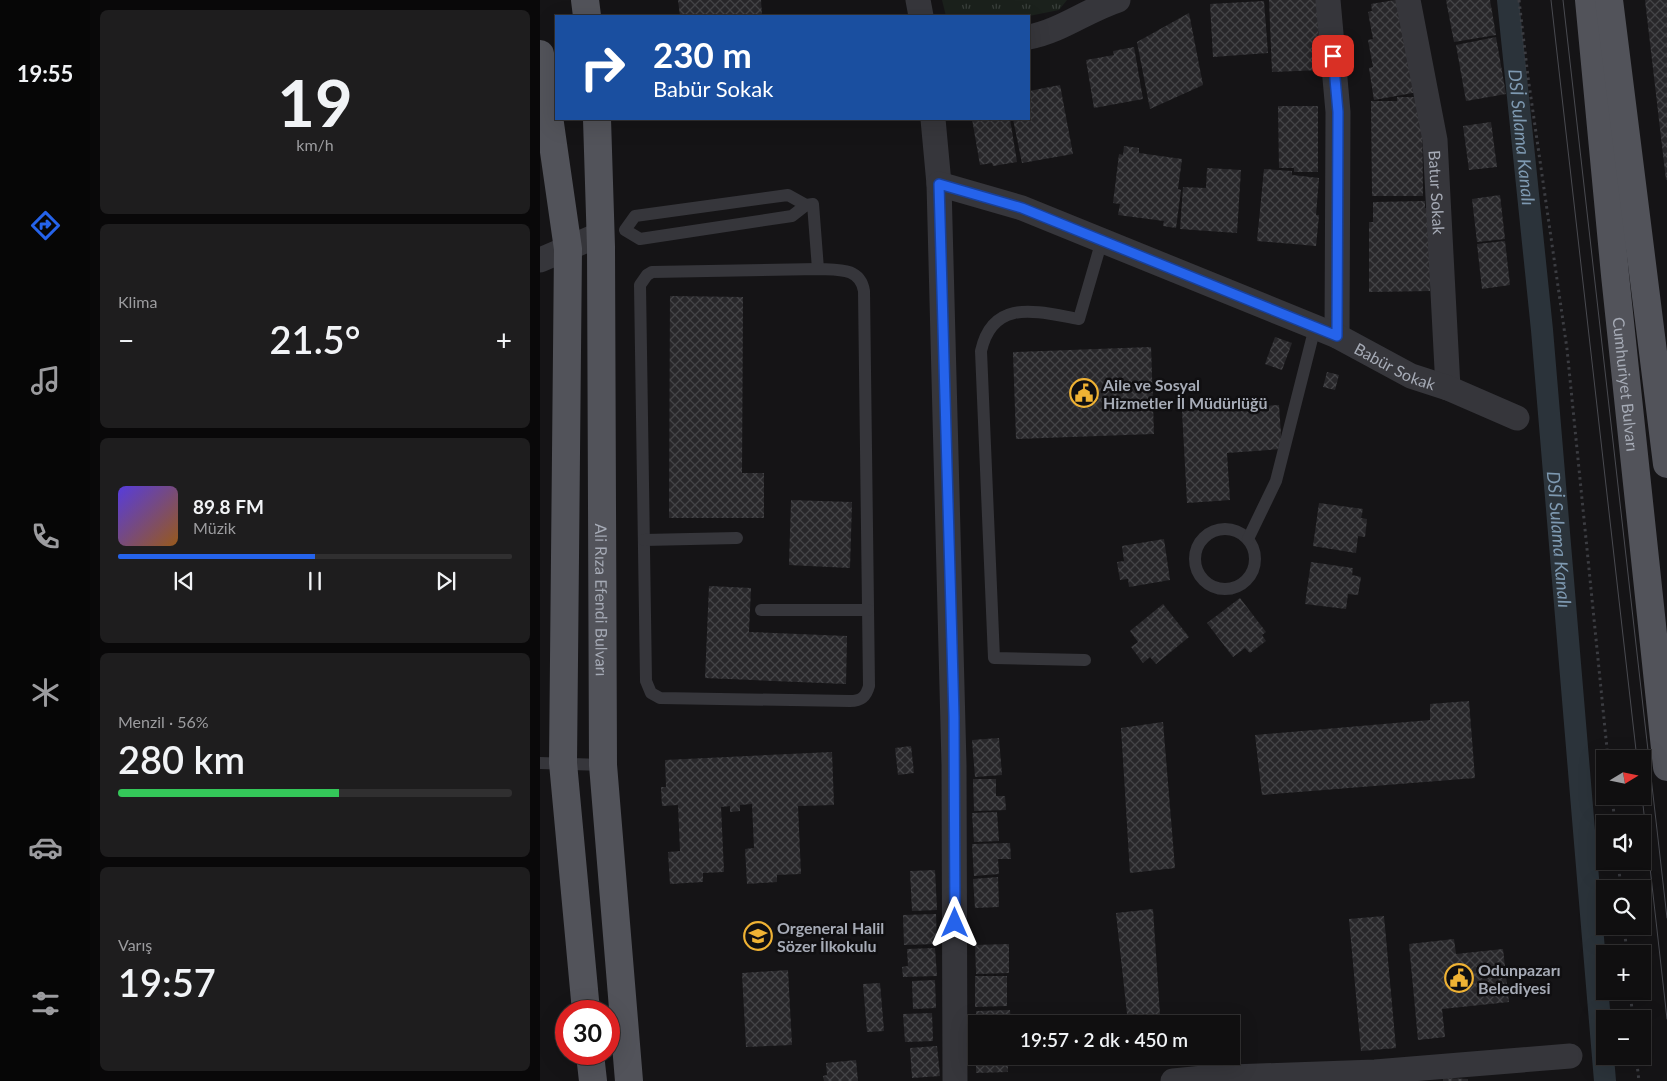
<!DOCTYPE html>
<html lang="tr">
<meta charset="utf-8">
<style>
body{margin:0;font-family:Lato,sans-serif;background:#1e1d1e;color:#f1f3f6;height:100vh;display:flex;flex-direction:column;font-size:19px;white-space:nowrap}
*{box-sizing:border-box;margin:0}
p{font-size:16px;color:#9c9c9f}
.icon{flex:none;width:28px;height:28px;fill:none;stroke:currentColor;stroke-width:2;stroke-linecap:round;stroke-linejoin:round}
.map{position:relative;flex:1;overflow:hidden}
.panel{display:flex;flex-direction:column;gap:10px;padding:10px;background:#090809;width:450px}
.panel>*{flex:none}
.top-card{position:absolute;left:15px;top:15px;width:475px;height:105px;border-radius:0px;box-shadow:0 5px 20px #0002,0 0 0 1px #302f30;background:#1a4fa0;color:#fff;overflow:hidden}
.needle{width:32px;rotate:80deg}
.buttons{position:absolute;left:1056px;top:750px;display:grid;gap:10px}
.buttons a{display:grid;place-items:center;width:55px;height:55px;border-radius:0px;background:#100f10;box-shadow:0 5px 20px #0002,0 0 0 1px #302f30;font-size:25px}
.speed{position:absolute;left:15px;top:1000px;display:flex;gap:10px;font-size:25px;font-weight:700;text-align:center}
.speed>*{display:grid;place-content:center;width:65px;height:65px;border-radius:50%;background:#100f10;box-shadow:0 5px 20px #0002,0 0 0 1px #302f30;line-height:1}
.speed .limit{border:8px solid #d22;background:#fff;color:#111}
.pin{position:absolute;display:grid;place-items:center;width:42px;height:42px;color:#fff;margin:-21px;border-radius:10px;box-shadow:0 2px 8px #0006}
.me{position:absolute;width:55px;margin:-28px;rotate:0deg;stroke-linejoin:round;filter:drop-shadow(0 0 4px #0008)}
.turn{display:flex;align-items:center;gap:18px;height:105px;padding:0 15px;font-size:22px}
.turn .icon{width:65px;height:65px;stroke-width:2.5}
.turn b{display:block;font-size:35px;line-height:42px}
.big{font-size:38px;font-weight:600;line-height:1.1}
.panel .tile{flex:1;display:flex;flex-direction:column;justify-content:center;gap:8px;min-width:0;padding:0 18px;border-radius:8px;background:#1e1d1e}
.panel .dial{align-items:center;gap:0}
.dial b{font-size:65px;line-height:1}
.song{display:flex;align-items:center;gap:15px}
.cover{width:60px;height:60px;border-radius:8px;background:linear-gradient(135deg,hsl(250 70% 55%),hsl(30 70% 35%))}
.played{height:5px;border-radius:2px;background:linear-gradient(90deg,#2563eb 50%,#302f30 50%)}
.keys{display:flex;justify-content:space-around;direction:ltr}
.heat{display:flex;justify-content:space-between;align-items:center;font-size:28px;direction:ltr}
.charge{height:8px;border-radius:4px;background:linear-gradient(90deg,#34c759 56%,#302f30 0)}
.trip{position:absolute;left:428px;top:1015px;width:272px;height:50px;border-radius:0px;background:#100f10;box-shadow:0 5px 20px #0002,0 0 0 1px #302f30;font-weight:600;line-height:50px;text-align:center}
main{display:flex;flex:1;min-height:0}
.menu{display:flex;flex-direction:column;width:90px;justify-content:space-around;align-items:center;background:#060606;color:#9c9c9f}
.menu .icon{width:35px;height:35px}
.menu .active{color:#2563eb}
.menu b{font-size:22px;color:#f1f3f6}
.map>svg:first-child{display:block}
</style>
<main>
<nav class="menu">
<b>19:55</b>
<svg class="icon active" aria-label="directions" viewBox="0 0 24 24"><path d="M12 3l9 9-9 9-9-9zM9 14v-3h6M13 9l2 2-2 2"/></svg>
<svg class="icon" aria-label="music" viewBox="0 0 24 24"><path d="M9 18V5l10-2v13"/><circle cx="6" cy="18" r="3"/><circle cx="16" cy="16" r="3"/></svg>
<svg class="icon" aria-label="phone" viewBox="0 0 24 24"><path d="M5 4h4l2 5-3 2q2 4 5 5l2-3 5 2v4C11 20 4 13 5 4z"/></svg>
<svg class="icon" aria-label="climate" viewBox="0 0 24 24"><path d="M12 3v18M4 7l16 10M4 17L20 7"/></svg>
<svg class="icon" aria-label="car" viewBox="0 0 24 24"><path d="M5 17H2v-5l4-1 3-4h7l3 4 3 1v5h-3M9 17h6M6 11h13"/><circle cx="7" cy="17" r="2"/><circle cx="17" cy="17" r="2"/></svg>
<svg class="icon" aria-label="filters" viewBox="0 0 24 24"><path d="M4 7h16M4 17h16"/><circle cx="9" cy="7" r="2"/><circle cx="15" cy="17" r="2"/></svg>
</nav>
<section class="panel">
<div class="tile dial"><b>19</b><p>km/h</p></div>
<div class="tile"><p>Klima</p>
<div class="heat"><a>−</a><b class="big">21.5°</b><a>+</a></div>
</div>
<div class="tile">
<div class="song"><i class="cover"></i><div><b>89.8 FM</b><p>Müzik</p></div></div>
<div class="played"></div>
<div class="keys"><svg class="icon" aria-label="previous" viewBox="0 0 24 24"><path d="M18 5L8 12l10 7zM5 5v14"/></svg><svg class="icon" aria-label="pause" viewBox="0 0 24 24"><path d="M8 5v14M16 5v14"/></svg><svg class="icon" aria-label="next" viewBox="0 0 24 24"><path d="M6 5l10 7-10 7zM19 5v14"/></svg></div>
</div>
<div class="tile"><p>Menzil · 56%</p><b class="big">280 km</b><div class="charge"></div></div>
<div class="tile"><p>Varış</p><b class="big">19:57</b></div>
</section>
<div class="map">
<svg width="1127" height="1081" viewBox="0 0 1127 1081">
<defs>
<pattern id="grass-tufts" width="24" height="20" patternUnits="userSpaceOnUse" patternTransform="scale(1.25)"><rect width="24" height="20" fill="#1b211c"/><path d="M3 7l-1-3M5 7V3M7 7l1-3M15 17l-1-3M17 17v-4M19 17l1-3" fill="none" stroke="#393f3b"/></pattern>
<pattern id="building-cross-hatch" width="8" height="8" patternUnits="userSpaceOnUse" patternTransform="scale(1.25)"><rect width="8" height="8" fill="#28272a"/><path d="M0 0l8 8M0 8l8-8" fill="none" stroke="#444447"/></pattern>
</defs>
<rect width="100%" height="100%" fill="#151416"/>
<path fill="url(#grass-tufts)" d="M402,0H527L519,10L489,16H406Z"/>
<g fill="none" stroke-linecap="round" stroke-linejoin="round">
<path stroke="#2b333a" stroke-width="22" id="s1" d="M968,0L1002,330L1065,1081"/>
</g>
<g fill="url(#building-cross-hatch)">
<path d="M138,0H221L222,16H140Z"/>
<path d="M729,0H777L780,70L732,72Z"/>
<path d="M855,0H862L878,92L834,100L829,68L833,67L828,40L833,39L828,12L832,11L831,4Z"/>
<path d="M906,0H950L956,35L914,42Z"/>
<path d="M1105,0H1127V180H1126Z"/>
<path d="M724,1L728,53L673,57L670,4Z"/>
<path d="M649,13L663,85L610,109L597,42Z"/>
<path d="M956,37L966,94L926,101L916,45Z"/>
<path d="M594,47L603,99L554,108L546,60L574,55L573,51Z"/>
<path d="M520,85L533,154L482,163L473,119H489V91Z"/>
<path d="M857,97H882L883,196H832L831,101H857Z"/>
<path d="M738,106H778V172H754V168H739Z"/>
<path d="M432,119H470L477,162L453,166L452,163L440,165Z"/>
<path d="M951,122L957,167L929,170L923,126Z"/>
<path d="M584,146L599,148V153L642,159L638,189L641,190L636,228L623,226L624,221L578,215L580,204L573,203L579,154L583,155Z"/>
<path d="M667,168L701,170L697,233L640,229L643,187L666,188Z"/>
<path d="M724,169L752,171V175L779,178L776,215H779L776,246L717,241Z"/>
<path d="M960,195L965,239L937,242L932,199Z"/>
<path d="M885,201V208H890V291L829,292V222H833V202Z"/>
<path d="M965,241L970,285L942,289L937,244Z"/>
<path d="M130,296L203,297L202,473H224V518H129Z"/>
<path d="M735,337L752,343L742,370L725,364Z"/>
<path d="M611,347L614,434L476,439L473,352Z"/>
<path d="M787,372L799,375L795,390L783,387Z"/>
<path d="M739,405L742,449L687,453L690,500L647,503L642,411Z"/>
<path d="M251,500L312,502L310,568L249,565Z"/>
<path d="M779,503L823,509L821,518L827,519L825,537L818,536L816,553L773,546Z"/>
<path d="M624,539L630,580L589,587L588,579L580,580L577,562L584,561L582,546Z"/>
<path d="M771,562L813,568L812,575L821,577L818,595L808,594L806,609L765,604Z"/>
<path d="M169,586L211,588L209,632L307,636L306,684L165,678Z"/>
<path d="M700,598L726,632L722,635L726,641L710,653L705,648L693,657L667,623Z"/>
<path d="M623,604L649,637L616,664L610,657L603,663L591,647L598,642L590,631Z"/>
<path d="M929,701L935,778L722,795L715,735L890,720V704Z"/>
<path d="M623,722L635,868L590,873L581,728Z"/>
<path d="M459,738L462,775L435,777L432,740Z"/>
<path d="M371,746L374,773L358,775L355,748Z"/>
<path d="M292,752L294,805L258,806L261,874L237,875V882L207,884L205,849L214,848L212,804L200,805V811L190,812V806L181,807L184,872L163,873V882L130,884L128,852L140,851L138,805L122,806L121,787H126L125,760Z"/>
<path d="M433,779H456V796H465L466,810L434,811Z"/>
<path d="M457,812L459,841L434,842L432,813Z"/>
<path d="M470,843L471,859H458L459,874L434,876L432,844Z"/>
<path d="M395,870L397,910L372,911L370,871Z"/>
<path d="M458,877L459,907L435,908L433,879Z"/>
<path d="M613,909L620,1015L587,1014L576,913Z"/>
<path d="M396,914L397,944L364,945L363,915Z"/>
<path d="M844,916L856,1048L821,1051L809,919Z"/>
<path d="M914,939L916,954L963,949L969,1002L902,1009L905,1037L878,1040L869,944Z"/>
<path d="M469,944V973L436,974L435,945Z"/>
<path d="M395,948L397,976L363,977L362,967L368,966L367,949Z"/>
<path d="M248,970L252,1045L206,1047L202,973Z"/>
<path d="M435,976H467V1006L435,1007Z"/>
<path d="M395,980L396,1008L373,1009L372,981Z"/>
<path d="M340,983L344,1031L327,1032L323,984Z"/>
<path d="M470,1010L471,1024H437L436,1011Z"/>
<path d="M392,1013L393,1041L365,1042L363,1014Z"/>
<path d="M397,1046L400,1076L372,1078L370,1048Z"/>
<path d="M436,1056H468V1072L436,1073Z"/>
<path d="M316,1060L318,1081H284L283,1076L287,1075L286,1063Z"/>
<path d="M903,1078L928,1079V1081H903Z"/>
</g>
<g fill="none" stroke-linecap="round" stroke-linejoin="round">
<g stroke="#3c3d42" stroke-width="3" stroke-dasharray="2.5 4" stroke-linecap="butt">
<path d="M979,0L988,77L1027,349L1068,759"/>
<path d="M1072,796L1075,824"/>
<path d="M1078,861L1081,889"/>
<path d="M1084,926L1087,954"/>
<path d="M1090,991L1093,1019"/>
<path d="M1096,1056L1099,1081"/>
</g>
<g stroke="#36363b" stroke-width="12">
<path d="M266,205L252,216L100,239L85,230L95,216L248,195L266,205L273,204L278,269"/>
<path d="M278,269C298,270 320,267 324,291L329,686C326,697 321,701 310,701L120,698L111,693L106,681L100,285L107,275L112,272Z"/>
<circle cx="685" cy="559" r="30"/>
<path d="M708,539L736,481L775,327"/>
<path d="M104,540L197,538"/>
<path d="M221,610H328"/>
<path d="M545,660L454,658L441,351C453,297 498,312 539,319L562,240"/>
<path d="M0,763L63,765"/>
</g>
<g stroke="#36363b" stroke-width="25">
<path d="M378,0L381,16"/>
<path d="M788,0L798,112L797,336"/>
<path id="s2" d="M868,0L895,140L908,388"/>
<path d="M489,37C521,31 547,10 578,0"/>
<path d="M393,119L399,184L414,765L415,1081"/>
<path id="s3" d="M399,184L482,208L775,327L797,336L871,376L908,388L977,418"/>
<path d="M0,260L61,234"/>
<path d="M633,1081L664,1078L835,1072L1030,1056"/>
</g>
<g stroke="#52535a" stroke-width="28">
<path d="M45,0L47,16"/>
<path id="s4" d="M1049,0L1075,275L1127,767"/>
<path d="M1069,0L1127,464"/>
<path d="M0,54L28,249L23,763L46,1011"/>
<path id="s5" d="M57,119L61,247L63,765L89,1081"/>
<path d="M50,1054L53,1081"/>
</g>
<g stroke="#494a50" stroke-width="1">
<path d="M1011,0L1097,759"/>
<path d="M1023,0L1127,918"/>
<path d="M1102,796L1127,1019"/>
</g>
</g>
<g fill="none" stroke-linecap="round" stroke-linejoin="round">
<defs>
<path id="route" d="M415,923L414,717L399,184L482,208L797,336L798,112L793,56"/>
</defs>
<use href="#route" stroke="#184099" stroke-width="12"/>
<use href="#route" stroke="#2563eb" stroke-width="9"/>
</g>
<defs>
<symbol id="civic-ring" viewBox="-11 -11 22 22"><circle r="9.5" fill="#100f11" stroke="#efb234" stroke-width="1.5"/><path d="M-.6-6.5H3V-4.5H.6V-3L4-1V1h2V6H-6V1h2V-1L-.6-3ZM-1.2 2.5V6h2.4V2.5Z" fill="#efb234"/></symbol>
<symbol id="school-ring" viewBox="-11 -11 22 22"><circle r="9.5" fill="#100f11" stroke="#efb234" stroke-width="1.5"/><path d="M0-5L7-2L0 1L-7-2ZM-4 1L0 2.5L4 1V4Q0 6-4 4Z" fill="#efb234"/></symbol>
</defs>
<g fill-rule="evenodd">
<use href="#civic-ring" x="528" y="377" width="32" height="32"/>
<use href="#school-ring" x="202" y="920" width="32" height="32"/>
<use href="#civic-ring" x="903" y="962" width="32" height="32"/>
</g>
<g text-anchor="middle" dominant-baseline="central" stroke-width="5" stroke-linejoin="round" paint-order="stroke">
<g font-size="16" fill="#a6abb6" stroke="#100f11">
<text stroke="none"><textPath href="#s2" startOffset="195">Batur Sokak</textPath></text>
<text stroke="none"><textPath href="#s3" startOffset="492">Babür Sokak</textPath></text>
<text stroke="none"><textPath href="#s4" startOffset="386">Cumhuriyet Bulvarı</textPath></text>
<text stroke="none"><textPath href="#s5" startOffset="481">Ali Rıza Efendi Bulvarı</textPath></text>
</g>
<g font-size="16" font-weight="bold" fill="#a6abb6" stroke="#100f11" text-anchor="start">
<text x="563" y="384">Aile ve Sosyal<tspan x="563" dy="18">Hizmetler İl Müdürlüğü</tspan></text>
<text x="237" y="927">Orgeneral Halil<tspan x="237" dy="18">Sözer İlkokulu</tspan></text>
<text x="938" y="969">Odunpazarı<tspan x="938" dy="18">Belediyesi</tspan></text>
</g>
<g font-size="18" font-style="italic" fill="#7e99b1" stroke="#100f11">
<text stroke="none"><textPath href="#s1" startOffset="138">DSİ Sulama Kanalı</textPath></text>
<text stroke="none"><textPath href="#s1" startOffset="542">DSİ Sulama Kanalı</textPath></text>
</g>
</g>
</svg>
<div class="buttons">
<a><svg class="needle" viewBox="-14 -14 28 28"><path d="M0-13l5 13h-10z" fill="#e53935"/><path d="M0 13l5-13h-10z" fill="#9c9c9f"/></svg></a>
<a><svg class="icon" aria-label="sound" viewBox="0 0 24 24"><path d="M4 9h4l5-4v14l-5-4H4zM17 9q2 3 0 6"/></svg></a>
<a><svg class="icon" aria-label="search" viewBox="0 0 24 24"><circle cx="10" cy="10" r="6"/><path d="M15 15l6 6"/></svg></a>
<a>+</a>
<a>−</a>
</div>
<div class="speed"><div class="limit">30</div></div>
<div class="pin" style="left:793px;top:56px;background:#d93025"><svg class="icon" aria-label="arrive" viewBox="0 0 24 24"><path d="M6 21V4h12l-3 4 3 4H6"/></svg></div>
<svg class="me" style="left:415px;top:923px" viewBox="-20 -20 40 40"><path d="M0-17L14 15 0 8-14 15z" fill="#2563eb" stroke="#fff" stroke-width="4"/></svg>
<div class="trip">19:57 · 2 dk · 450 m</div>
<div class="top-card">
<div class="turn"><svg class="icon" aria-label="right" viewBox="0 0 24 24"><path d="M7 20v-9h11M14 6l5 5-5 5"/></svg><div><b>230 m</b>Babür Sokak</div></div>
</div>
</div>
</main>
